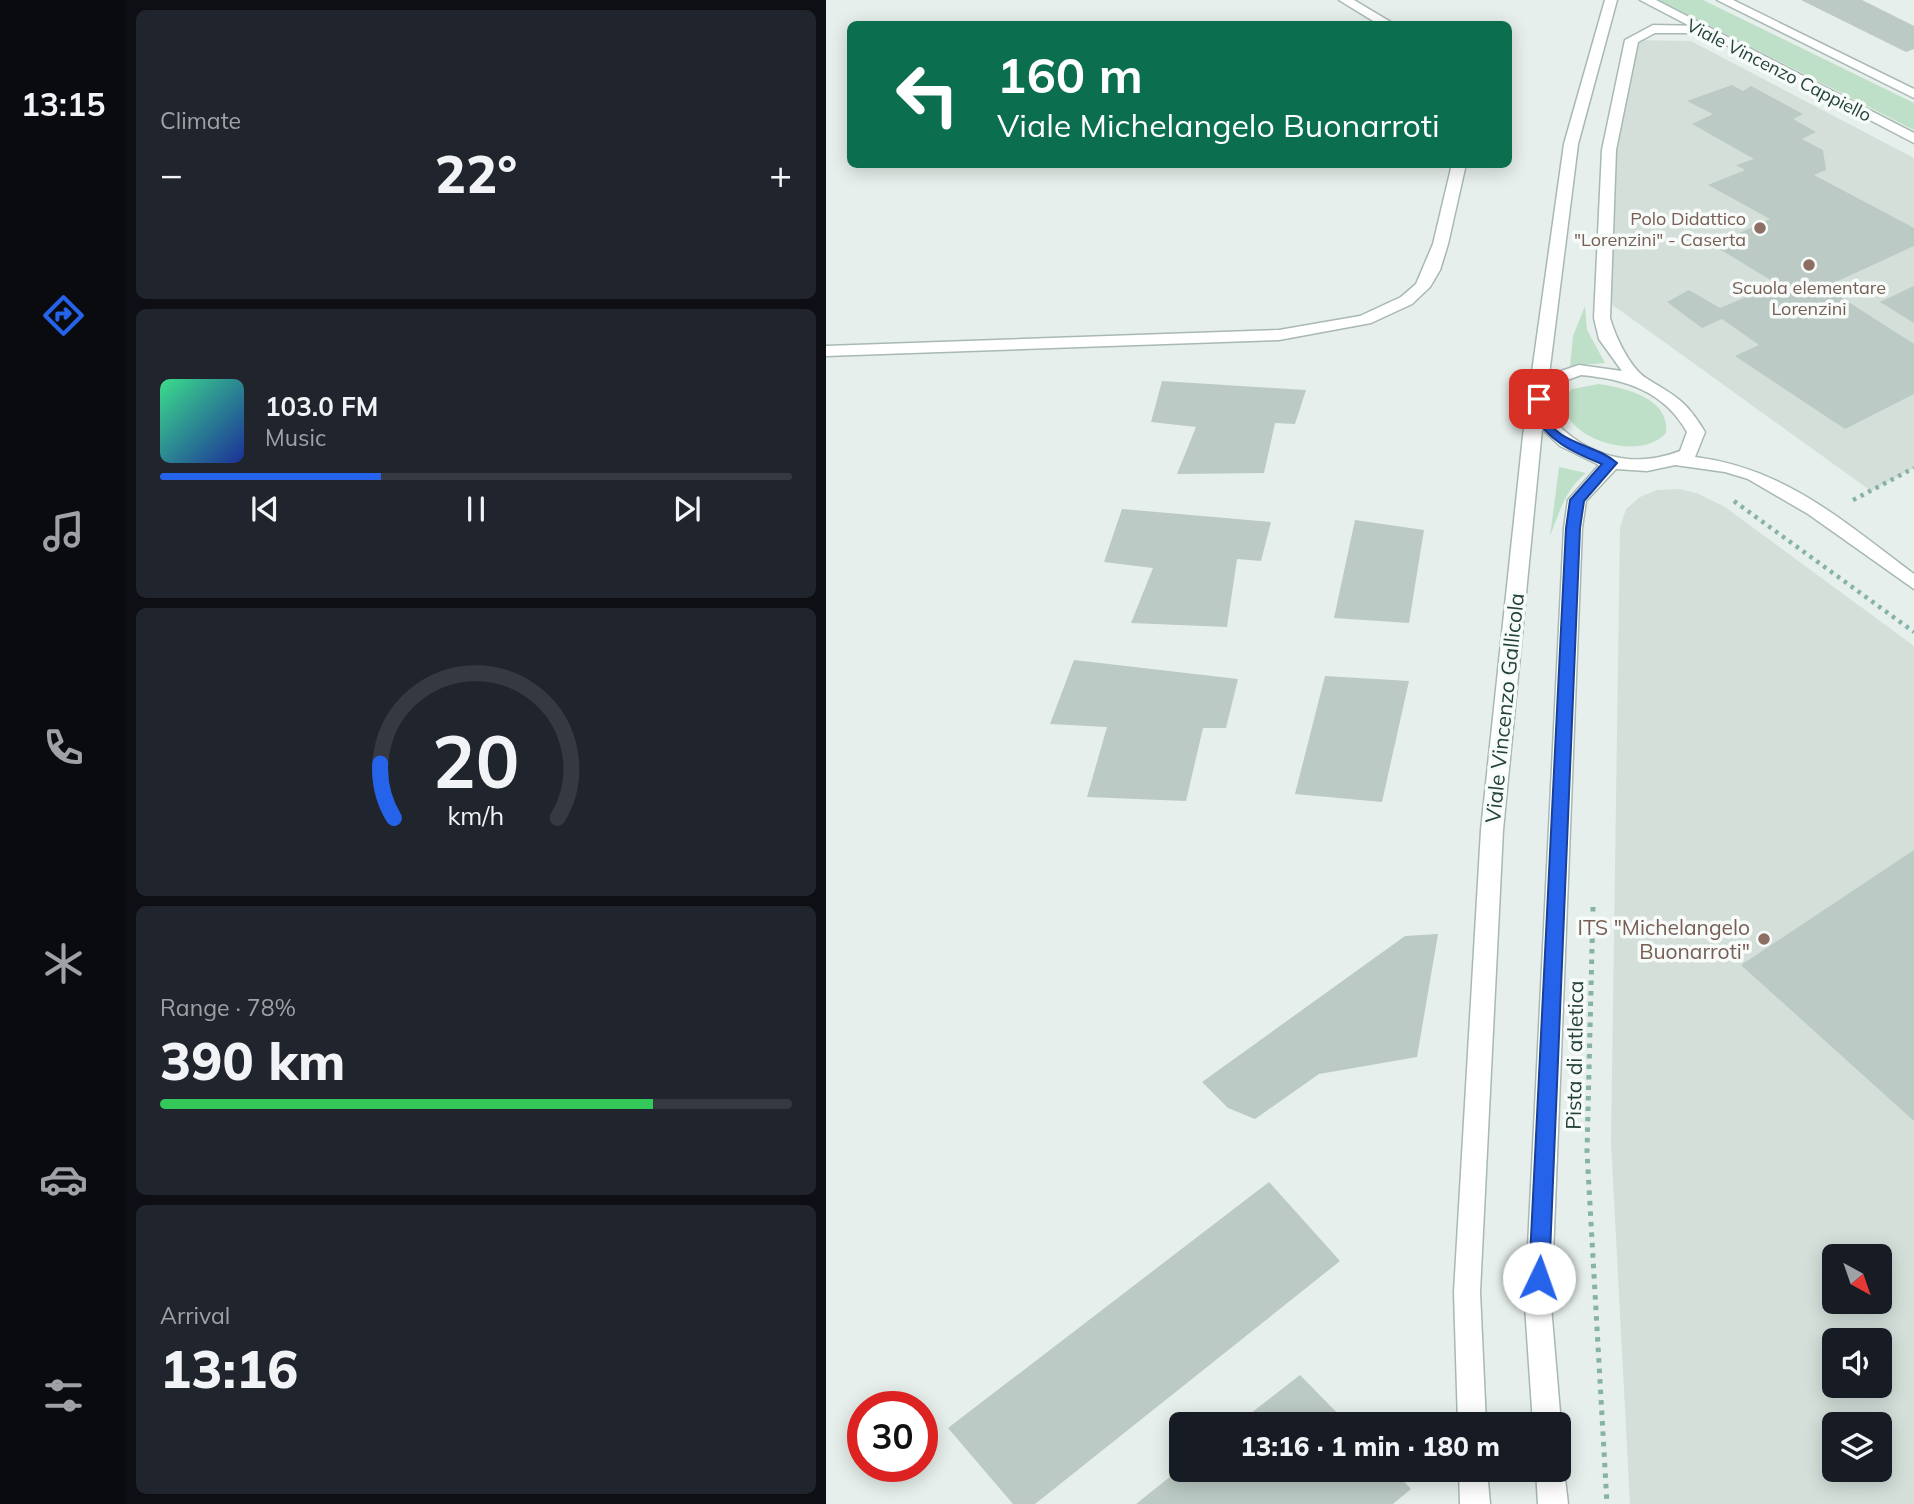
<!DOCTYPE html>
<meta charset="utf-8">
<style>
body{margin:0;font-family:Mulish,sans-serif;background:#20242c;color:#f1f3f6;height:100vh;display:flex;flex-direction:column;font-size:26px;white-space:nowrap}
*{box-sizing:border-box;margin:0}
p{font-size:23px;color:#9ea1a6}
.icon{flex:none;width:38px;height:38px;fill:none;stroke:currentColor;stroke-width:2;stroke-linecap:round;stroke-linejoin:round}
.map{position:relative;flex:1;overflow:hidden}
.drawer{display:flex;flex-direction:column;gap:10px;padding:10px;background:#0d0f14;width:700px}
.drawer>*{flex:none}
.hud{position:absolute;left:21px;top:21px;width:665px;height:147px;border-radius:10px;box-shadow:0 4px 18px #0003;background:#0b6e4f;color:#fff;overflow:hidden}
.needle{width:46px;rotate:140deg}
.buttons{position:absolute;left:996px;top:1244px;display:grid;gap:14px}
.buttons a{display:grid;place-items:center;width:70px;height:70px;border-radius:10px;background:#171b24;box-shadow:0 4px 18px #0003;font-size:35px}
.speed{position:absolute;left:21px;top:1391px;display:flex;gap:14px;font-size:35px;font-weight:700;text-align:center}
.speed>*{display:grid;place-content:center;width:91px;height:91px;border-radius:50%;background:#171b24;box-shadow:0 4px 18px #0003;line-height:1}
.speed .limit{border:10px solid #d22;background:#fff;color:#111}
.pin{position:absolute;display:grid;place-items:center;width:60px;height:60px;color:#fff;margin:-30px;border-radius:14px;box-shadow:0 4px 10px #0006}
.me{position:absolute;width:77px;margin:-38px;rotate:3deg;stroke-linejoin:round;filter:drop-shadow(0 0 5px #0008)}
.turn{display:flex;align-items:center;gap:24px;height:147px;padding:0 35px;font-size:32px}
.turn .icon{width:91px;height:91px;stroke-width:2.5}
.turn b{display:block;font-size:49px;line-height:60px}
.big{font-size:52px;font-weight:800;line-height:1.1}
.drawer .card{flex:1;display:flex;flex-direction:column;justify-content:center;gap:10px;min-width:0;padding:0 24px;border-radius:10px;background:#20242c}
.drawer .dial{align-items:center;gap:0}
.dial svg{height:182px;overflow:visible;fill:none;stroke:#363941;stroke-width:7;stroke-linecap:round;text-anchor:middle}
.dial text{fill:#f1f3f6;stroke:none}
.song{display:flex;align-items:center;gap:21px}
.cover{width:84px;height:84px;border-radius:10px;background:linear-gradient(135deg,hsl(150 70% 55%),hsl(230 70% 35%))}
.played{height:7px;border-radius:4px;background:linear-gradient(90deg,#2563eb 35%,#363941 35%)}
.keys{display:flex;justify-content:space-around;direction:ltr}
.heat{display:flex;justify-content:space-between;align-items:center;font-size:38px;direction:ltr}
.charge{height:10px;border-radius:5px;background:linear-gradient(90deg,#34c759 78%,#363941 0)}
.trip{position:absolute;left:343px;top:1412px;width:402px;height:70px;border-radius:10px;background:#171b24;box-shadow:0 4px 18px #0003;font-weight:800;line-height:70px;text-align:center}
main{display:flex;flex:1;min-height:0}
.tab-bar{display:flex;flex-direction:column;width:126px;justify-content:space-around;align-items:center;background:#090b0e;color:#9ea1a6}
.tab-bar .icon{width:49px;height:49px}
.tab-bar .on{color:#2563eb}
.tab-bar b{font-size:32px;color:#f1f3f6}
.map>svg:first-child{display:block}
</style>
<main>
<nav class="tab-bar">
<b>13:15</b>
<svg class="icon on" aria-label="directions" viewBox="0 0 24 24"><path d="M12 3l9 9-9 9-9-9zM9 14v-3h6M13 9l2 2-2 2"/></svg>
<svg class="icon" aria-label="music" viewBox="0 0 24 24"><path d="M9 18V5l10-2v13"/><circle cx="6" cy="18" r="3"/><circle cx="16" cy="16" r="3"/></svg>
<svg class="icon" aria-label="phone" viewBox="0 0 24 24"><path d="M5 4h4l2 5-3 2q2 4 5 5l2-3 5 2v4C11 20 4 13 5 4z"/></svg>
<svg class="icon" aria-label="climate" viewBox="0 0 24 24"><path d="M12 3v18M4 7l16 10M4 17L20 7"/></svg>
<svg class="icon" aria-label="car" viewBox="0 0 24 24"><path d="M5 17H2v-5l4-1 3-4h7l3 4 3 1v5h-3M9 17h6M6 11h13"/><circle cx="7" cy="17" r="2"/><circle cx="17" cy="17" r="2"/></svg>
<svg class="icon" aria-label="filters" viewBox="0 0 24 24"><path d="M4 7h16M4 17h16"/><circle cx="9" cy="7" r="2"/><circle cx="15" cy="17" r="2"/></svg>
</nav>
<section class="drawer">
<div class="card"><p>Climate</p>
<div class="heat"><a>−</a><b class="big">22°</b><a>+</a></div>
</div>
<div class="card">
<div class="song"><i class="cover"></i><div><b>103.0 FM</b><p>Music</p></div></div>
<div class="played"></div>
<div class="keys"><svg class="icon" aria-label="previous" viewBox="0 0 24 24"><path d="M18 5L8 12l10 7zM5 5v14"/></svg><svg class="icon" aria-label="pause" viewBox="0 0 24 24"><path d="M8 5v14M16 5v14"/></svg><svg class="icon" aria-label="next" viewBox="0 0 24 24"><path d="M6 5l10 7-10 7zM19 5v14"/></svg></div>
</div>
<div class="card dial"><svg viewBox="0 0 100 80">
<path d="M14 69A42 42 0 1 1 86 69"/>
<path d="M14 69A42 42 0 0 1 8 45" stroke="#2563eb"/>
<text x="50" y="56" font-size="32" font-weight="700">20</text>
<text x="50" y="72" font-size="11">km/h</text>
</svg></div>
<div class="card"><p>Range · 78%</p><b class="big">390 km</b><div class="charge"></div></div>
<div class="card"><p>Arrival</p><b class="big">13:16</b></div>
</section>
<div class="map">
<svg width="1088" height="1504" viewBox="0 0 1088 1504">
<rect width="100%" height="100%" fill="#e6efeb"/>
<g fill="#d4dfda" fill-rule="evenodd">
<path d="M806,40L865,41L1088,158V468L1045,491L777,298L783,150Z"/>
<path d="M854,489L873,494L899,507L1088,646V1504H804L785,1142L794,528L800,509L814,497L831,490ZM1008,1256H1054V1302H1008ZM1008,1340H1054V1386H1008ZM1008,1424H1054V1470H1008Z"/>
</g>
<g fill="#bfe0c8">
<path d="M833,0H877L1088,103V130Z"/>
<path d="M759,306L761,330L779,363L744,366L747,336Z"/>
<path d="M773,384C799,388 844,398 840,433C815,462 738,441 737,400L746,389Z"/>
<path d="M733,467L760,473C739,490 734,511 724,536Z"/>
</g>
<g fill="#bbcac4">
<path d="M975,0H1036L1088,26V49L1080,52Z"/>
<path d="M906,85L917,91L925,86L977,114L967,119L990,132L976,139L997,150L1000,170L988,175L1088,228V246L999,287L1088,344V394L1019,429L909,356L933,345L896,319L876,328L841,302L863,290L894,308L951,284L887,245L944,219L882,185L919,170L910,165L928,159L866,124L887,114L861,101Z"/>
<path d="M1088,286V323L1054,302Z"/>
<path d="M336,381L480,390L469,424L449,423L438,473L351,474L370,427L325,422Z"/>
<path d="M296,509L445,522L435,561L411,559L401,627L305,623L327,568L278,562Z"/>
<path d="M529,520L598,530L583,623L508,618Z"/>
<path d="M248,660L412,679L400,728H377L360,801L261,797L281,727L224,724Z"/>
<path d="M499,676L583,681L556,802L469,794Z"/>
<path d="M1088,850V1121L915,965Z"/>
<path d="M612,934L591,1057L493,1074L429,1119L402,1108L376,1082L579,936Z"/>
<path d="M443,1182L514,1261L209,1504H187L122,1428Z"/>
<path d="M474,1375L522,1424H411Z"/>
<path d="M355,1468L567,1470L585,1489L567,1504H310Z"/>
</g>
<g fill="none" stroke-linecap="round" stroke-linejoin="round">
<defs>
<g id="service">
<path d="M513,0H528L568,24H552Z"/>
<path d="M626,164H640L622,244L614,270L604,287L586,304L545,323L453,340L0,356V346L453,330L534,316L575,297L590,284L607,244Z"/>
</g>
<g id="minor">
<path d="M779,0H791L752,144L723,375L753,365L796,371L773,339L768,318L776,150L799,40L827,25L877,26V32L872,33H829L812,42L790,150L784,318C789,336 804,368 820,378C850,397 859,399 879,432L869,457C959,468 1018,522 1088,574V589L982,514L922,479L899,472L849,465L821,471L790,469L760,501L756,528L725,1306L735,1424L733,1428V1424H707L699,1306L738,528L742,500L773,465L734,446L716,429L677,830L654,1292L660,1424H632L628,1292L655,830L697,436L738,144ZM755,375C799,379 838,391 861,432L854,451C803,471 753,454 720,411L725,386Z"/>
<path d="M733,1460L738,1470L742,1504H712L710,1470H733Z"/>
<path d="M633,1470H661L664,1504H634Z"/>
</g>
<g id="tertiary">
<path d="M814,0H830L1088,133V143Z"/>
<path d="M891,0H907L1088,89V98Z"/>
</g>
</defs>
<use href="#service" stroke="#a8b8b2" stroke-width="3"/>
<use href="#minor" stroke="#a8b8b2" stroke-width="3"/>
<use href="#tertiary" stroke="#a8b8b2" stroke-width="3"/>
<g stroke="#86b3a5" stroke-width="4.5" stroke-dasharray="3.5 5" stroke-linecap="butt">
<path d="M1027,500L1088,468"/>
<path d="M908,501L1088,632"/>
</g>
<path stroke="#86b3a5" stroke-width="5" stroke-dasharray="4.5 6" stroke-linecap="butt" d="M767,907L761,1152L781,1504"/>
<use href="#service" fill="#fff" fill-rule="evenodd"/>
<use href="#minor" fill="#fff" fill-rule="evenodd"/>
<use href="#tertiary" fill="#fff" fill-rule="evenodd"/>
</g>
<path fill="#2563eb" stroke="#184099" stroke-width="2" d="M709,396H718C719,401 717,407 718,412C728,445 771,444 791,463L758,501L754,528L723,1278L720,1285L713,1288L706,1285L703,1278L740,528L744,500L776,464C744,451 723,441 704,411Z"/>
<g fill="#8d6e63" stroke="#f7fbf9" stroke-width="2.5">
<circle cx="934" cy="228" r="7"/>
<circle cx="983" cy="265" r="7"/>
<circle cx="938" cy="939" r="7"/>
</g>
<g text-anchor="middle" dominant-baseline="central" stroke-width="7" stroke-linejoin="round" paint-order="stroke">
<g font-size="18" fill="#24423a" stroke="#f7fbf9">
<text transform="translate(953 70) rotate(27)">Viale Vincenzo Cappiello</text>
</g>
<g font-size="18" fill="#785e54" stroke="#f7fbf9" text-anchor="end">
<text x="920" y="218">Polo Didattico<tspan x="920" dy="21">"Lorenzini" - Caserta</tspan></text>
<text x="983" y="287" text-anchor="middle">Scuola elementare<tspan x="983" dy="21">Lorenzini</tspan></text>
</g>
<g font-size="21" fill="#24423a" stroke="#f7fbf9">
<text transform="translate(678 708) rotate(-84)">Viale Vincenzo Gallicola</text>
<text transform="translate(748 1055) rotate(-89)">Pista di atletica</text>
</g>
<g font-size="21" fill="#785e54" stroke="#f7fbf9" text-anchor="end">
<text x="924" y="927">ITS "Michelangelo<tspan x="924" dy="24">Buonarroti"</tspan></text>
</g>
</g>
</svg>
<div class="buttons">
<a><svg class="needle" viewBox="-14 -14 28 28"><path d="M0-13l5 13h-10z" fill="#e53935"/><path d="M0 13l5-13h-10z" fill="#9ea1a6"/></svg></a>
<a><svg class="icon" aria-label="sound" viewBox="0 0 24 24"><path d="M4 9h4l5-4v14l-5-4H4zM17 9q2 3 0 6"/></svg></a>
<a><svg class="icon" aria-label="layers" viewBox="0 0 24 24"><path d="M12 4l9 5-9 5-9-5zM3 14l9 5 9-5"/></svg></a>
</div>
<div class="speed"><div class="limit">30</div></div>
<div class="pin" style="left:713px;top:399px;background:#d93025"><svg class="icon" aria-label="arrive" viewBox="0 0 24 24"><path d="M6 21V4h12l-3 4 3 4H6"/></svg></div>
<svg class="me" style="left:713px;top:1278px" viewBox="-20 -20 40 40"><circle r="19" fill="#fff"/><path d="M0-13L10 11 0 6-10 11z" fill="#2563eb"/></svg>
<div class="trip">13:16 · 1 min · 180 m</div>
<div class="hud">
<div class="turn"><svg class="icon" aria-label="left" viewBox="0 0 24 24"><path d="M17 20v-9H6M10 6l-5 5 5 5"/></svg><div><b>160 m</b>Viale Michelangelo Buonarroti</div></div>
</div>
</div>
</main>
